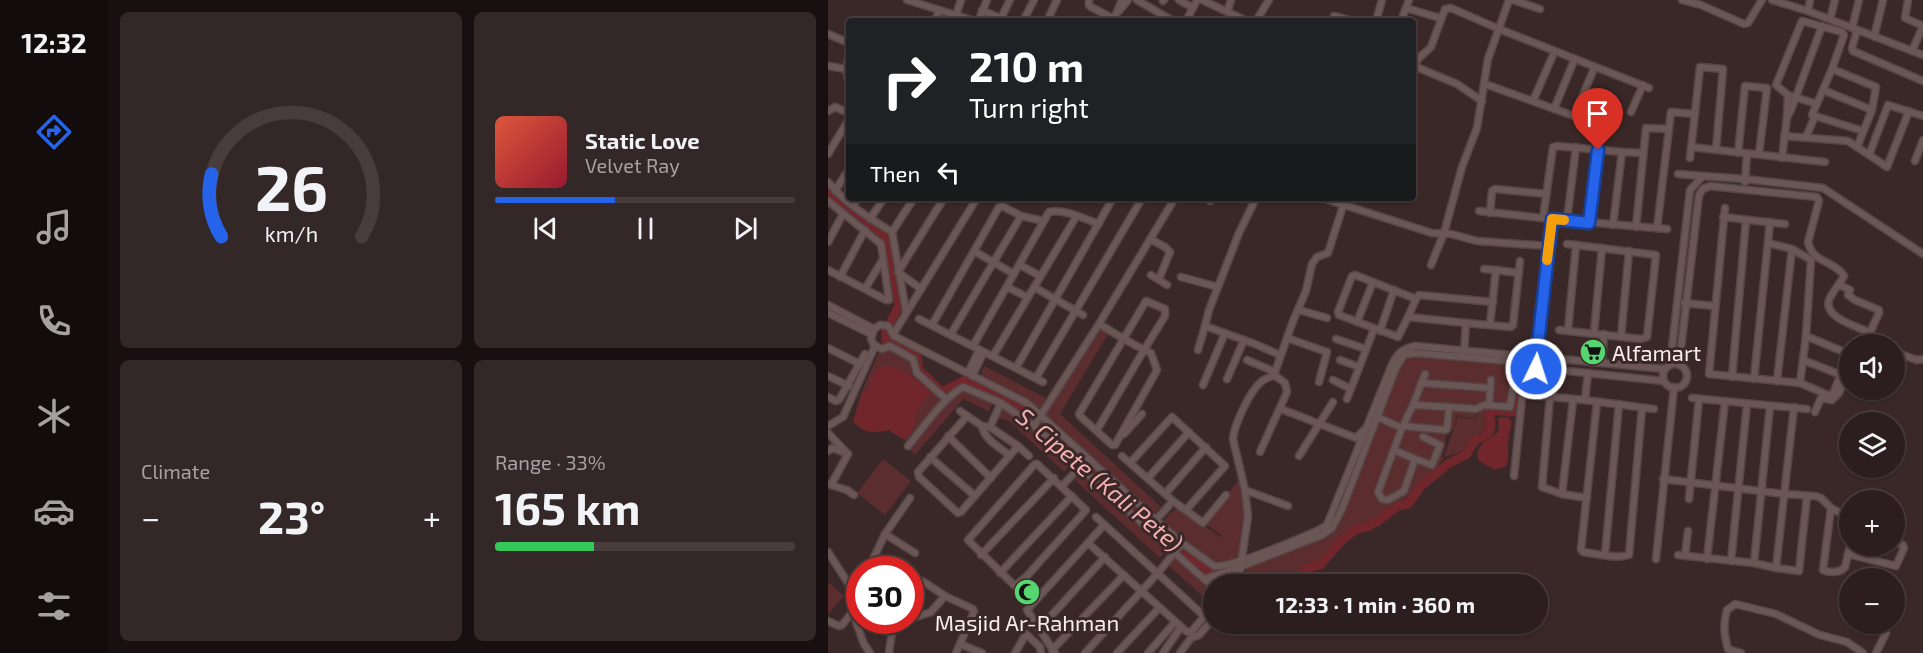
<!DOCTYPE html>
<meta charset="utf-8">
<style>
body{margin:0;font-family:"Exo 2",sans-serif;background:#342727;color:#f1f3f6;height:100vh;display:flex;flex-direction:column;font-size:22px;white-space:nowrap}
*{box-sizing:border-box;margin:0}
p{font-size:20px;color:#a6a2a4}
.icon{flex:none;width:33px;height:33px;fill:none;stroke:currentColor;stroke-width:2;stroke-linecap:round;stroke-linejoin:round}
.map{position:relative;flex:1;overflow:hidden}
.details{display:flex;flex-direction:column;gap:12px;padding:12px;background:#181010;width:720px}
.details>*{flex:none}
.guide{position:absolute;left:18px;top:18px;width:570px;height:183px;border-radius:6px;box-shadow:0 2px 4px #0004,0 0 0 2px #483c3c;background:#202124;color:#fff;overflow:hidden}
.buttons{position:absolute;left:1011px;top:334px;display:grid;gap:12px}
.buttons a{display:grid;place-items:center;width:66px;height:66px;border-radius:50%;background:#2c1e1e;box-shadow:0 2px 4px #0004,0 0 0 2px #483c3c;font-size:30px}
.speed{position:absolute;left:18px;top:556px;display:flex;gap:12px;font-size:30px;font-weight:700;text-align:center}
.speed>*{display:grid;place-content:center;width:78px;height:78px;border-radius:50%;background:#2c1e1e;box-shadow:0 2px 4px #0004,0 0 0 2px #483c3c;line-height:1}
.speed .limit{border:9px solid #d22;background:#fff;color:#111}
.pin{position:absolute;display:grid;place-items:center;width:51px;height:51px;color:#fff;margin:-62px -26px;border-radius:50% 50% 50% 0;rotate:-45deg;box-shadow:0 0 6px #0007}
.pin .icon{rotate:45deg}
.me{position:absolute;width:66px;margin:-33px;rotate:4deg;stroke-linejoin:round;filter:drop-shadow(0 0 4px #0008)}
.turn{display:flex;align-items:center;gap:21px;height:126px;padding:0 24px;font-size:27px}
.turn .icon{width:78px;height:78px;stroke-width:2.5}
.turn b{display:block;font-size:42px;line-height:51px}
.then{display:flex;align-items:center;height:57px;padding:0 24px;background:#0003;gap:12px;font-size:22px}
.big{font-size:45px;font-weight:700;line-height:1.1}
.details .tile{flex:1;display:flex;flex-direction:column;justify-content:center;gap:9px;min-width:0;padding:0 21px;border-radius:9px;background:#342727}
.details .dial{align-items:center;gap:0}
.dial svg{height:156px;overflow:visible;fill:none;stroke:#483c3c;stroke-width:7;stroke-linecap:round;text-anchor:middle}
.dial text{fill:#f1f3f6;stroke:none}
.song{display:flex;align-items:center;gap:18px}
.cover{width:72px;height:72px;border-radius:9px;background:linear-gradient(135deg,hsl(10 70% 55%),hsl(350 70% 35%))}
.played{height:6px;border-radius:3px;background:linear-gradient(90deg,#2563eb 40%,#483c3c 40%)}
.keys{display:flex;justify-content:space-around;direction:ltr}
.heat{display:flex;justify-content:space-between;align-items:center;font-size:33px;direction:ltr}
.charge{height:9px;border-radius:4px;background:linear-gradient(90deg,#34c759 33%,#483c3c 0)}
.details .tiles{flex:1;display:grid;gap:12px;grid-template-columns:repeat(2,1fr)}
.trip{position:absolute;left:375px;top:574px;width:345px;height:60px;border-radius:30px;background:#2c1e1e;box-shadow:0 2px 4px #0004,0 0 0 2px #483c3c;font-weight:700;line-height:60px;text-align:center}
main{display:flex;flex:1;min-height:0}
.menu{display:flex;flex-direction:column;width:108px;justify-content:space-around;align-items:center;background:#120c0c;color:#a6a2a4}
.menu .icon{width:42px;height:42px}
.menu .active{color:#2563eb}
.menu b{font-size:27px;color:#f1f3f6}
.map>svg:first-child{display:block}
</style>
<main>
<nav class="menu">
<b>12:32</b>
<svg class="icon active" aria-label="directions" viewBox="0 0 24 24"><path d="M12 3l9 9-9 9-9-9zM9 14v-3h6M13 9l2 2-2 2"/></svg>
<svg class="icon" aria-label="music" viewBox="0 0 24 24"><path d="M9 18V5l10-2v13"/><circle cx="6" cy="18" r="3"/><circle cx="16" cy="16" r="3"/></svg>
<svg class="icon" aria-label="phone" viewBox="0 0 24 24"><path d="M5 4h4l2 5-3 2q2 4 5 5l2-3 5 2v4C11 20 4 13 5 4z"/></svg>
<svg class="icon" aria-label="climate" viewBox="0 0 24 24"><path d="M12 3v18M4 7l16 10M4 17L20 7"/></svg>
<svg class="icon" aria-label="car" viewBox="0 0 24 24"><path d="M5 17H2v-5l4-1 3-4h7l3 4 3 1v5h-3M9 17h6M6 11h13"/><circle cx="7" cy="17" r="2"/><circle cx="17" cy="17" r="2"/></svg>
<svg class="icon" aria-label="filters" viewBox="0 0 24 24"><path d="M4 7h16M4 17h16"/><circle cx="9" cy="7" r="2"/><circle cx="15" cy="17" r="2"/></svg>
</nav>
<section class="details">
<div class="tiles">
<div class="tile dial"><svg viewBox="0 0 100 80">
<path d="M14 69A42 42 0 1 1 86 69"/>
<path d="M14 69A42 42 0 0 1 9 37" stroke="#2563eb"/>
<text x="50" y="56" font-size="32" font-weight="700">26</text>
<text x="50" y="72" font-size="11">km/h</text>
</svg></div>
<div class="tile">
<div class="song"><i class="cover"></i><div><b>Static Love</b><p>Velvet Ray</p></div></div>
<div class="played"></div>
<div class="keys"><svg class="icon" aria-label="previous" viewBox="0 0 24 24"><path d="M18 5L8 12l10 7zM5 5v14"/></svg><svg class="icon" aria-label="pause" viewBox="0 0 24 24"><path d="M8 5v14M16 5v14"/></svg><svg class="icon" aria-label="next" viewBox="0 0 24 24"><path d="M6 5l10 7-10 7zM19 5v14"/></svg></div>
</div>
<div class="tile"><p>Climate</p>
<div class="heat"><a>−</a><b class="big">23°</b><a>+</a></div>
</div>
<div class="tile"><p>Range · 33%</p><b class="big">165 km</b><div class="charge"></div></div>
</div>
</section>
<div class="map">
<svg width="1095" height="653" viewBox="0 0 1095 653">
<rect width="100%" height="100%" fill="#3a2828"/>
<g fill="#5b2d2e">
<path d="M270,328L280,334L232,414L333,507L327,513L218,416Z"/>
<path d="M62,347L81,357L86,370L116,399L79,442L61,430C46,433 36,434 25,422L33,393L52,350Z"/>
<path d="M583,355L686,365L689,369L683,409L651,408L647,419L629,415L625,429L620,431L617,440L618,443L614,455L615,459L610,467L576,500L542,524L526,529L508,544L492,563L478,567L463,585H419L420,577L418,566L500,537L512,518L571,367L575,359Z"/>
<path d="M156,366L218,398L212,409L199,399L152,376Z"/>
<path d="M136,389L165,402L161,411L135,399L87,455L80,448L126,396Z"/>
<path d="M175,408L202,425L243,464L236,472L181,421L171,418Z"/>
<path d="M652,410L658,411C661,432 657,427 644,439C640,442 639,447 636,451L616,457L630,416L647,420Z"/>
<path d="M55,459L83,481L57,515L29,493Z"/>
<path d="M254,471L339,550L332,558L247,480Z"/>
<path d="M413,477L418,506L410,557L389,565L362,547L334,522L349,507L394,538L393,535L377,523Z"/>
<path d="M348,556L385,589V605L340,565Z"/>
<path d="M0,582L16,596L0,614Z"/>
</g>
<g fill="#71262b">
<path d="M57,366C75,367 91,382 104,393C99,397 92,404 89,411C86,419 87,439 73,437C69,436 64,432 61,430C43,432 40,435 25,421L35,393L41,389C40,378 46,370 57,366Z"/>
<path d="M673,417H680L683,421C684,427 682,429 681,435C679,446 682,456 678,466L667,470L651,461C645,445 660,441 670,432L671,426L670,419Z"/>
</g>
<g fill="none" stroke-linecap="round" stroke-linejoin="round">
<g stroke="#71262b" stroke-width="9">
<path d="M0,191L55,234L62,256L71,306L58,331V340L89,357L91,370L114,392L139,379L185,403L205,416L379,570L396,580L402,585"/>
<path d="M466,585L479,568L492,565L513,541L527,530L539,527L550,521L570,506L580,504L593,486L620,464L639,454L646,441L655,437L662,431L663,424L661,410L686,412L691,369"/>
</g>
<defs>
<g id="minor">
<path d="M79,0L147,21"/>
<path d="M159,0L152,17L161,21"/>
<path d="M261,0V5L263,7L290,21"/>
<path d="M309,0L345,21"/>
<path d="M351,0L365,8"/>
<path d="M374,0L419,21"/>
<path d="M685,0L712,9"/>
<path d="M854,0L873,5L916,24L920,23L934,0"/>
<path d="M944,0L980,11L1095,55"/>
<path d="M1080,0L1077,18L1095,26"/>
<path d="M335,1L336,0"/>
<path d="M578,8L612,18"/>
<path d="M154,10L178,21"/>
<path d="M291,11L300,0"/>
<path d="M980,11L982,0"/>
<path d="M399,12L403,0"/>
<path d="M128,15L133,0"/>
<path d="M506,16L525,21"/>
<path d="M173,18L182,0"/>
<path d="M286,19L294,0"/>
<path d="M1002,19L1007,0"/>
<path d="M107,21L111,11"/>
<path d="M195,21L206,0"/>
<path d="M219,21L229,0"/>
<path d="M358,21L369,0"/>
<path d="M428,21L441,0"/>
<path d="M548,21L554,0"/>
<path d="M573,21L581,0"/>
<path d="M1024,28L1031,0"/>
<path d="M1029,30L1024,48L1025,51L1095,81"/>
<path d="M0,34L21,43"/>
<path d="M1046,37L1055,0"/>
<path d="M1084,51L1095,26"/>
<path d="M21,55L18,69L21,84"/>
<path d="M0,66L18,69"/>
<path d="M586,66L629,84L654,101"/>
<path d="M585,67C591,55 594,56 603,47L617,9L623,8L671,29L821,88"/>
<path d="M1004,69L1048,87L1044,110L1029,147"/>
<path d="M657,84L746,116L765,71"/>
<path d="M995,90L1044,110"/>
<path d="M705,101L725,55"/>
<path d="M989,104L960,95L948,85L974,21L1014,32L1016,35L1004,69L984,115L1035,131"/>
<path d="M726,109L745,63"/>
<path d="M0,111L7,107L21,113"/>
<path d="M803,112L815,85"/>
<path d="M959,117L960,95"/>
<path d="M956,136L1020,141L1059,167L1081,111"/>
<path d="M978,137L987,116"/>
<path d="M863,147L997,162"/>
<path d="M794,152L815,153"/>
<path d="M910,153L917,86L939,88L931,154"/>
<path d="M0,154L21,119"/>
<path d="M1041,155L1060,105L1095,116"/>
<path d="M862,158L872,67L895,69L888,150"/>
<path d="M954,158L959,117L963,110L994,26"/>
<path d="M1087,161L1095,140"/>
<path d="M850,174L875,176"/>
<path d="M0,182C17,203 41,218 64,232L78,311"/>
<path d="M917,182L919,154"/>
<path d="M7,191L21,169"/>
<path d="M428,198L411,233L381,310L377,326L427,344L452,355"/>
<path d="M494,198L604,233L623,234L649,241L721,246"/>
<path d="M0,201L53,244L61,300H58L0,270"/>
<path d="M382,201L383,198"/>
<path d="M25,206L30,198"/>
<path d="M897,208L881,374L972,383L1000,395L1005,394L1021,354L978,336"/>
<path d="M651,211L724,219L709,353"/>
<path d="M662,213L664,191L667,189L719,194"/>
<path d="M895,217L957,224"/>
<path d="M715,218L725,147L729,146L794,152L785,225"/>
<path d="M42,219L56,198"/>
<path d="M724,219L839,229"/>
<path d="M739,220L748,147"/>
<path d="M761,223L770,150"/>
<path d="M808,227L818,128L840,129"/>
<path d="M829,228L843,112L867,114"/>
<path d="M64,232L86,198"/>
<path d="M322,239L337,247L342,252L331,279"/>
<path d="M0,242L15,214"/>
<path d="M940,243L964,249L983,260L978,336L972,383"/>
<path d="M739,244L748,245L740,330"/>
<path d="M146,251L186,274"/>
<path d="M192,265L212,276"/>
<path d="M603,265L616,233L634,167L649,128L660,59L681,0"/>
<path d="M656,269L668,270"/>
<path d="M323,275L339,285"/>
<path d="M12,277L37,230"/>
<path d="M353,277L390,287"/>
<path d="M1012,285L1022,290L1020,295L1027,300L1051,310V313L1036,345"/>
<path d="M179,287L199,297"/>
<path d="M206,287L255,315"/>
<path d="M37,289L55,259"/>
<path d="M93,289L70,272L116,198"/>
<path d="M856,303L886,306"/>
<path d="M0,305L46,329"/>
<path d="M471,310L499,318"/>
<path d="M0,313L43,334"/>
<path d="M580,317L570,337L511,315L510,312L524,276L527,275L588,299"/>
<path d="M91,319L215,382"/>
<path d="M529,322L545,282"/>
<path d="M638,323L580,317L588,299L591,295L665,302"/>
<path d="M662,324L668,270L691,273"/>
<path d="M104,325L171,207L174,206L193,216L216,221"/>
<path d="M731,330L813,339L819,337L828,255L748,245"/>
<path d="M552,331L566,290"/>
<path d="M66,333L149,198"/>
<path d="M766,333L774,248"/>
<path d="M123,334L193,216"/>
<path d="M793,337L801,251"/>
<path d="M459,338L499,352L491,382"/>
<path d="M508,339L538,349"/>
<path d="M145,346L221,212C235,208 257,219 271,224"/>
<path d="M0,348L32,364"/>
<path d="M370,350L377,326"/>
<circle cx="703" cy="361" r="10"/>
<path d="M1066,352L1089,360L1095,359"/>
<path d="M636,353L638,323L683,327L685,325L692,261"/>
<path d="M165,356L248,217"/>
<path d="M712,357L837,369"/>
<path d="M419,360L447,372"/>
<path d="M512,360L531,367"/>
<path d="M975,360L1013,375"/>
<path d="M774,362L776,334"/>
<circle cx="847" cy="376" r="12"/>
<path d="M842,365L862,190L875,176L917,179L995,188L1095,254"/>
<path d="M851,365L871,195L875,189L882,186L989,197L991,201L980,242C985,264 1006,260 1016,276C1012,284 1004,292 1001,300C995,318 1031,327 1043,333"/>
<path d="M188,368L285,198"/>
<path d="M710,368L836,381"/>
<path d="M140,373L151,350"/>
<path d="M0,376L21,386"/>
<path d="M144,376L156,352"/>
<path d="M904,377L918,220"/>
<path d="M208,378L313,200"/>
<path d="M399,379L416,340"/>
<path d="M926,379L942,222"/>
<path d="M505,380L523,389"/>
<path d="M949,381L964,249"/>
<path d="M593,383L662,388"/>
<path d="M375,385L397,333"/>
<path d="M713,396L757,400L760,373"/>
<path d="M0,397L8,401L11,400L37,354"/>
<path d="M722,397L714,487L734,494L759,498"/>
<path d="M864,398L979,409"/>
<path d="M118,399L89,373L85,359L62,346L54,349L46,345L43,339L46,329L52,325L60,326L66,336L199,403L328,520L354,543L386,566C402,569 470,539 489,531L499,525L563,367C568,355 573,349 587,346L694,356"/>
<path d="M519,399L546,329"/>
<path d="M757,400L826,409"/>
<path d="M769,402L753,549L755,552C769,554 788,559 801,555L814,408"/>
<path d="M661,405L663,380"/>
<path d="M621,407L648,409L656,405L682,407L686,382"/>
<path d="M453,409L528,438L536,430"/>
<path d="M132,411L154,426L162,427L190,446L201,456"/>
<path d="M987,412L993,398L1004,400L1010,394L1022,372"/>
<path d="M139,416L90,472L91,477L130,513L133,512L190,446"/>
<path d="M547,416L574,428L585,405L597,374"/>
<path d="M0,426L15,417L47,346"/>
<path d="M154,426C156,439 171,447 181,455"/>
<path d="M206,426L271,324L347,198"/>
<path d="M575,426L618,430L619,429L621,407L585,405"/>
<path d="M162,427L173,403"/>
<path d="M574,428L550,492L554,499L560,500L576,491L587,459L604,465L612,445L595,437"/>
<path d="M269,430L316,350L337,316V309L318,301L251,414L252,416L284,445H287L329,370L323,353C305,345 288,334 271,324"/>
<path d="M0,433L20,454"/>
<path d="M296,434L314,414"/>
<path d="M120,436L163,478"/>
<path d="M80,446C96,427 114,399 135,387L173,403L206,426L376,579L412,567L494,535L504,528L514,509L568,368L576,355L587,353L693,362"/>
<path d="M566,450L587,459"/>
<path d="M0,451L4,448L18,453"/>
<path d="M432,452L459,392L457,383L446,375"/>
<path d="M294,456L345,501L328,520"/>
<path d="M471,456L505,402"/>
<path d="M102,457L147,496"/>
<path d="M303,462L344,417L397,466L358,510"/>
<path d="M207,464H209L258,510L198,577L187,586L140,540Z"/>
<path d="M686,476L697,369"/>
<path d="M320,478L361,432"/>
<path d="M835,479L956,494L987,496L993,498L1003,508L1022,518"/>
<path d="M0,484L19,490L26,495"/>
<path d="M3,485L20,454"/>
<path d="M234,486L252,467"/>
<path d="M417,490L460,506"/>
<path d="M338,493L378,447"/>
<path d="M734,494L745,400"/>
<path d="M861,499L871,399"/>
<path d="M345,501L375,523L398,495"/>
<path d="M1003,508L995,570C1002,573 1012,573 1017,567L1022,546"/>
<path d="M57,534L87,553"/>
<path d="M260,543L359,632H363L375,618V615L268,517"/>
<path d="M0,552L27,594L28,622L36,644L42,653"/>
<path d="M1020,554L1068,566L1076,548L1075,545L1066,542"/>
<path d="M153,555L226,478"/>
<path d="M777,555L791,404"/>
<path d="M850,555L926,563L948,568L971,571L979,496"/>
<path d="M857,556L860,531"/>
<path d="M828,559L846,387"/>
<path d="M879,559L897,401"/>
<path d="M903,561L919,404"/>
<path d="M926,563L942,406"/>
<path d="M42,566L58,570"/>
<path d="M948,568L966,407"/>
<path d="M40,570L57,534L82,498"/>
<path d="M172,573L244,496"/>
<path d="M82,577L96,582L117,596L145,609L146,612L128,653"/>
<path d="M376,579L386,586"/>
<path d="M410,585L420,516L417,490L405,439C406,425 422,391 433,382C436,379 442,377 446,375L465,321L478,291L484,264L489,257L500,253L515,206"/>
<path d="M27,594L32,586"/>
<path d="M82,619L103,612L117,596"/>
<path d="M0,621L11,626L14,625L26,610"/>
<path d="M211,629L277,557"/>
<path d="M132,644L154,653"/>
<path d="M224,650L296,575"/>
<path d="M61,653C63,641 62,625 75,621"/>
<path d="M187,653L198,634L212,647L213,653"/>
<path d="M227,653L199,610L276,525"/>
<path d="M257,653L330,573L354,543"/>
<path d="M289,653L331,608"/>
<path d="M320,653L347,622"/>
<path d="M335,653L353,627"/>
<path d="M352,653L363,638L371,635L386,618"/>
<path d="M913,653L900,649C896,634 895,624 899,610L907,604L948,614L992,635L1019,642L1035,653"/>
<path d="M1048,653L1058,633"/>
</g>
</defs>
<use href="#minor" stroke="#554545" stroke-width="9"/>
<use href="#minor" stroke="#6b5656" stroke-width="6"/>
</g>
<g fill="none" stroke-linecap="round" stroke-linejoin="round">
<defs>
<path id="route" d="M708,369L713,363L712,357L709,353L724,219L761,223L770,150"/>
</defs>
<use href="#route" stroke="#184099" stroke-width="15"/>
<use href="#route" stroke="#2563eb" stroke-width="10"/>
<path stroke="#f59e0b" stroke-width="10" d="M719,260L724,219L736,220"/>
</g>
<defs>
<symbol id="supermarket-disc" viewBox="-11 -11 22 22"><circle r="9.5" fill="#57d570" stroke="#3a2828"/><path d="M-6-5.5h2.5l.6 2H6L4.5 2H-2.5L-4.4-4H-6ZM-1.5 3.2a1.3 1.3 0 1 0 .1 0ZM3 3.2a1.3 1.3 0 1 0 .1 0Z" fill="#111"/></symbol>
<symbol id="mosque-disc" viewBox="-11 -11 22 22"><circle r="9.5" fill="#57d570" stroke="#3a2828"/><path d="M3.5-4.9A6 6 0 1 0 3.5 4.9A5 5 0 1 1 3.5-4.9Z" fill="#111"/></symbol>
</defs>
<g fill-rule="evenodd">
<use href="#supermarket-disc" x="750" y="337" width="30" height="30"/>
<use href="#mosque-disc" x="184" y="577" width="30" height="30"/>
</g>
<g text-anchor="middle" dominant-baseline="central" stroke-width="6" stroke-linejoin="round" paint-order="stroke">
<g font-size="22" fill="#f9ecec" stroke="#3a2828" text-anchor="start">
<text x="784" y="352">Alfamart</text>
<text x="199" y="622" text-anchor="middle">Masjid Ar-Rahman</text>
</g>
<g font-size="24" font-style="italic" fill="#f6b0af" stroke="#3a2828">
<text transform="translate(272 479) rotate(40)">S. Cipete (Kali Pete)</text>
</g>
</g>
</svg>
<div class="buttons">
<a><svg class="icon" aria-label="sound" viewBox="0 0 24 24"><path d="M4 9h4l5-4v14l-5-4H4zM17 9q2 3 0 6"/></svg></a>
<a><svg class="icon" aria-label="layers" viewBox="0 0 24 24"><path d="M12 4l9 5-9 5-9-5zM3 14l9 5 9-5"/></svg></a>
<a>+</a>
<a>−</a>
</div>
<div class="speed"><div class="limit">30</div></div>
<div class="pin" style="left:770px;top:150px;background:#d93025"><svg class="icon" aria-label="arrive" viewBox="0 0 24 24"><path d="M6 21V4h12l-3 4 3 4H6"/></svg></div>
<svg class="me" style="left:708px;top:369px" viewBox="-20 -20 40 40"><circle r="17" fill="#2563eb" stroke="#fff" stroke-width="3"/><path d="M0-11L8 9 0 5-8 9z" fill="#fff"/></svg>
<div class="trip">12:33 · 1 min · 360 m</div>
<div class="guide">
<div class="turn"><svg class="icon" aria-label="right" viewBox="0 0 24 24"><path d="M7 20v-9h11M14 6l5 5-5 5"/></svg><div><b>210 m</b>Turn right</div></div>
<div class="then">Then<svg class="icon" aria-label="left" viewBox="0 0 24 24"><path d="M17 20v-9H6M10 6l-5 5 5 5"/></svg></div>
</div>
</div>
</main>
